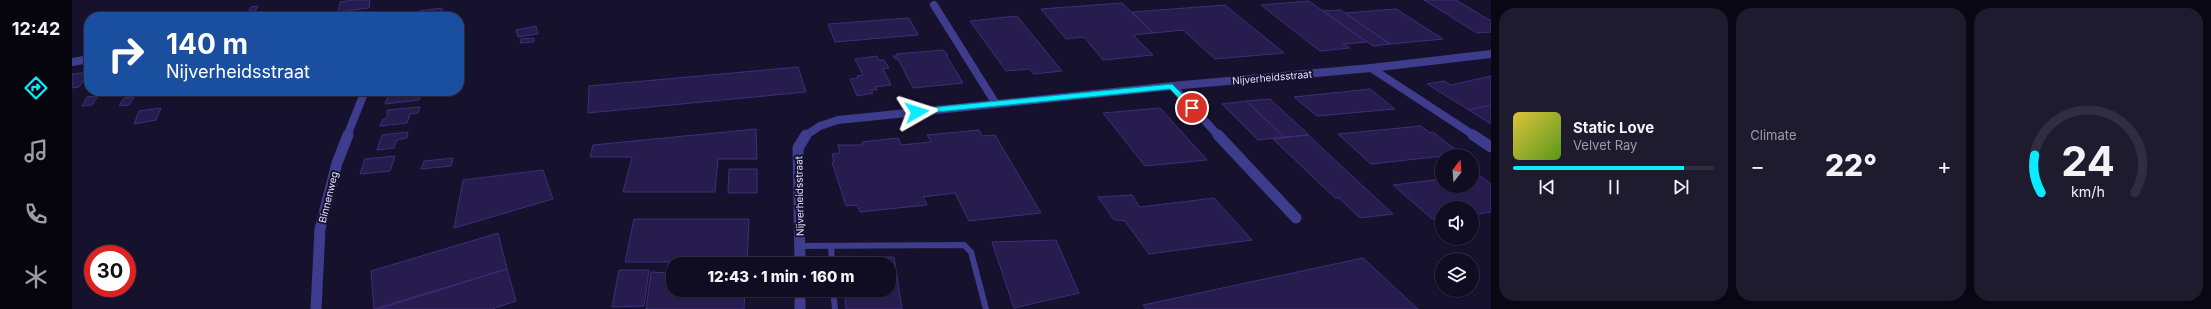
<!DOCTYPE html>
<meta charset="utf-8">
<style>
body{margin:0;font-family:Inter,sans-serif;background:#1e1b2f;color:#f1f3f6;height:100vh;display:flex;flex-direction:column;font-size:15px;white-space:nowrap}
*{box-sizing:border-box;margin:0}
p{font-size:13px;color:#9c9ca5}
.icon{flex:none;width:22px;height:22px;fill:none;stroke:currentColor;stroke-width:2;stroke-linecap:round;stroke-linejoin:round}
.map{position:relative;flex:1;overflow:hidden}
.side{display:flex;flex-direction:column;gap:8px;padding:8px;background:#090713;width:720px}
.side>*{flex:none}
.guide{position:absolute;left:12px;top:12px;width:380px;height:84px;border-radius:16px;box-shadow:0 1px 3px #0004,0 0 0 1px #302d40;background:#1a4fa0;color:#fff;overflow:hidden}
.needle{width:26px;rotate:17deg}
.fabs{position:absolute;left:1363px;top:149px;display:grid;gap:8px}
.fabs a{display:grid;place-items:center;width:44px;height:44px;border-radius:50%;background:#100d22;box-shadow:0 1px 3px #0004,0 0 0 1px #302d40;font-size:20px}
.speed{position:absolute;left:12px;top:245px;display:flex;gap:8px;font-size:20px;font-weight:700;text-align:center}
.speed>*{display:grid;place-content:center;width:52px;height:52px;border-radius:50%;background:#100d22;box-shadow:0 1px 3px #0004,0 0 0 1px #302d40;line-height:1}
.speed .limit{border:6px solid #d22;background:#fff;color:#111}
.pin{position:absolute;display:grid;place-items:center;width:34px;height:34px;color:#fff;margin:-17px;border:2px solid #fff;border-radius:50%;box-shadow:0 1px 4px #0007}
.me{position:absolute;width:44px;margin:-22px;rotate:84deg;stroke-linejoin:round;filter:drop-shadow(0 0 3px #0008)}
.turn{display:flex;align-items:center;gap:14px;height:84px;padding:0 16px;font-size:18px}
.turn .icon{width:52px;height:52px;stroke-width:2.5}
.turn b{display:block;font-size:28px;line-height:34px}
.big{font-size:30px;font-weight:800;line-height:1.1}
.side .card{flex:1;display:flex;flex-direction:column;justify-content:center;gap:6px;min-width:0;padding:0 14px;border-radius:16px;background:#1e1b2f}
.side .dial{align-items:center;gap:0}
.dial svg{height:104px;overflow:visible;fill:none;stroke:#302d40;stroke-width:7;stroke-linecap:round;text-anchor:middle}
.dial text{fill:#f1f3f6;stroke:none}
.song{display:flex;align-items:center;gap:12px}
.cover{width:48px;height:48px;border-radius:6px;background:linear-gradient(135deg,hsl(50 70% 55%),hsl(90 70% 35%))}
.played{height:4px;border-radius:2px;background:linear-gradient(90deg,#09ebff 85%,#302d40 85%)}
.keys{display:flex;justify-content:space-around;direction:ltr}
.heat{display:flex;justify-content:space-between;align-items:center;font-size:22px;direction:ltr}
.side .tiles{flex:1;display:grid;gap:8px;grid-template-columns:repeat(3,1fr)}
.trip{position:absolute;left:594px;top:257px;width:230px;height:40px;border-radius:16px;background:#100d22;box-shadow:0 1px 3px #0004,0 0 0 1px #302d40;font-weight:800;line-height:40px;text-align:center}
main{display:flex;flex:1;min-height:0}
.menu{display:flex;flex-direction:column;width:72px;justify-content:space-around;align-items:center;background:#06050e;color:#9c9ca5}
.menu .icon{width:28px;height:28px}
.menu .current{color:#09ebff}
.menu b{font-size:18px;color:#f1f3f6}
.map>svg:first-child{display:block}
</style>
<main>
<nav class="menu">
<b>12:42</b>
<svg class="icon current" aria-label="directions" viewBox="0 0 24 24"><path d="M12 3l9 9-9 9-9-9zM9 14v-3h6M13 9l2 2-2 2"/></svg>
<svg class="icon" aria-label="music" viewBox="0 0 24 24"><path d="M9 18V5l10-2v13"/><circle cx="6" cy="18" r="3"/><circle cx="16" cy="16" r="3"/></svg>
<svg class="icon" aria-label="phone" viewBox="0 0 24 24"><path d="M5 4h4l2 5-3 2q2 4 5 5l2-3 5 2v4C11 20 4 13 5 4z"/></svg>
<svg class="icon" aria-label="climate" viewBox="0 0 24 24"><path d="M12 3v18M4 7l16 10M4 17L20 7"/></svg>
</nav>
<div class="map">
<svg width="1419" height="309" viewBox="0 0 1419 309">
<rect width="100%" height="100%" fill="#16112d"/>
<g fill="#261d4e" stroke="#3c2f7a">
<path d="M280,0H298L297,8L266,12L268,2Z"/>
<path d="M1352,0H1384L1419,21V32L1405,33Z"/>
<path d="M1237,1L1251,11L1295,42L1271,44L1278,48L1248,51L1189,5Z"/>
<path d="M1050,3L1081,33L1061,35L1081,55L1031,60L1012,37L994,39L969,9Z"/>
<path d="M1153,5L1212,53L1143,59L1111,30L1081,33L1060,12Z"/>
<path d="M186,6L183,11L176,12L179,7Z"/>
<path d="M370,8V17H346L347,11Z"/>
<path d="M1324,9L1371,39L1318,44L1273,13Z"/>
<path d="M1268,10L1273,13L1318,44L1301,46L1251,11Z"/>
<path d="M945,16L990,71L962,74L958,69L934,71L898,21Z"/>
<path d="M837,18L846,35L763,42L756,24Z"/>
<path d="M464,26L466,34L446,37L444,30Z"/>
<path d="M462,38V42L448,43L449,39Z"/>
<path d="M871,50L876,55H874L891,83L841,88L826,59H823L821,56H825L824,54Z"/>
<path d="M805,56L807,60H812L817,68L811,69L819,85L803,87L805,90H799L801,93L785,96L778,79L786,78L785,76L791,75L783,59Z"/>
<path d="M726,67L734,92L516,113L517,86Z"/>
<path d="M17,72L7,87L0,88V74Z"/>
<path d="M1419,76V105L1397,110L1355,84L1372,81L1379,85Z"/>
<path d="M1298,89L1323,109L1245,116L1222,97Z"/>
<path d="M318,91H350L347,100L313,104Z"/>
<path d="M26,96L20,105L10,106L15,97Z"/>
<path d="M62,97L57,105L47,106L52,98Z"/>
<path d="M1198,99L1237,135L1212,137L1174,101Z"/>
<path d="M1174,101L1212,137L1186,140L1150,104Z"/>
<path d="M1419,105V124L1397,110Z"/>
<path d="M348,107L346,113L338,114L335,123L308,126L311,119L315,118V110Z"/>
<path d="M89,108L84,120L62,124L67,111Z"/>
<path d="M1088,108L1135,160L1073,166L1031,113Z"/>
<path d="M1349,126L1358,133L1361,132L1389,154L1299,164L1266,134Z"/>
<path d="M684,129L685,159H646L643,192H551L560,157H518L521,145Z"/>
<path d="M907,130L910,136L923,135L969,213L897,221L883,193L851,197L855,205L788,212L785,205L774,206L760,162H762L760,154L768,153L766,145H791L790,142L826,138L829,145L859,142L855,135Z"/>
<path d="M336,132L335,138L325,140L322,148L305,150L310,135Z"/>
<path d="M1236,135L1321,214L1288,218L1267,198H1263L1201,139Z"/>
<path d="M323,156L318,171L288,174L293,159Z"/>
<path d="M381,158L379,166L349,169L352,161Z"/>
<path d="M657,169H685V193H656Z"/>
<path d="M471,170L481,199L382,228L391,180Z"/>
<path d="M1407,175L1419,184V212L1400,215V208H1370V218L1360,219L1321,185L1370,179V186H1400V176Z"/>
<path d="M1060,195L1068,207L1142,198L1180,240L1077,254L1053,221L1042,220L1026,197Z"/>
<path d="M562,219H677L675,262H553Z"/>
<path d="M426,233L435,269L302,309L299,271Z"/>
<path d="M984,240L1007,293L942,308L920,242Z"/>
<path d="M769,257H822L830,309H774L772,290H817V264H770Z"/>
<path d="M1291,258L1346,309H1074L1071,305Z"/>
<path d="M435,269L444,301L420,309H306Z"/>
<path d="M547,270H577L572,306L540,307Z"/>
<path d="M579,272L601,273V290H673L672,309H574Z"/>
</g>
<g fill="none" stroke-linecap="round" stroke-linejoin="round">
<g stroke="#3e3c8c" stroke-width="6">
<path d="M727,246L892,245L899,252L914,309"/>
<path d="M759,246L760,264"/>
<path d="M761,290L763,309"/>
</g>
<g stroke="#3e3c8c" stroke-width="8">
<path d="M862,5L924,104L1100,86L1147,136"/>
<path d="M308,17H310"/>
<path d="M0,62L17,59"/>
<path d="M1100,86L1299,68"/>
<path d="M275,136L293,91"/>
<path d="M733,136L748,126L766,120L924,104"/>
<path d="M1403,136L1299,68L1419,54"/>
</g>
<g stroke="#3e3c8c" stroke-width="11">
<path d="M1146,135L1224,218"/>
<path d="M1401,135L1419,147"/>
<path d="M728,264L726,148L734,135"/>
<path d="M728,290V309"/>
<path d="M244,309L248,229L265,163L276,135"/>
</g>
</g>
<path fill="#09ebff" stroke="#0699a6" d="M1100,84L1123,107V110H1118L1098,89L845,114L841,112L845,109Z"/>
<g text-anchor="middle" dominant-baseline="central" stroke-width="4" stroke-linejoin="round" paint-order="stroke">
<g font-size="10" fill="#e0ddff" stroke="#16112d">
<text transform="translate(1200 77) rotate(-5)">Nijverheidsstraat</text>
<text transform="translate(727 196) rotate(-91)">Nijverheidsstraat</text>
<text transform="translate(256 197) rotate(-76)">Binnenweg</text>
</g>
</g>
</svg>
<div class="fabs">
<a><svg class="needle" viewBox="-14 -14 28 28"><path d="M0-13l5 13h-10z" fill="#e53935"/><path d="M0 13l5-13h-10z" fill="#9c9ca5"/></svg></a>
<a><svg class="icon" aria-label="sound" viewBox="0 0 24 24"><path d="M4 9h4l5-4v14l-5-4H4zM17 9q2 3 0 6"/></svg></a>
<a><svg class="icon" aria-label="layers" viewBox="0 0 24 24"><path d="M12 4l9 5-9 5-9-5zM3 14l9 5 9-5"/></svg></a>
</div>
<div class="speed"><div class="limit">30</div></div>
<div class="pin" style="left:1120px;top:108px;background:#d93025"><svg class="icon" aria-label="arrive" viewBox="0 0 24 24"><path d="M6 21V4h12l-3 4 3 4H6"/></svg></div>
<svg class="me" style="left:845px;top:112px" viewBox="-20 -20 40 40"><path d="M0-17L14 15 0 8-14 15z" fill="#09ebff" stroke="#fff" stroke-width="4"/></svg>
<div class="trip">12:43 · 1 min · 160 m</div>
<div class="guide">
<div class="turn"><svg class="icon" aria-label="right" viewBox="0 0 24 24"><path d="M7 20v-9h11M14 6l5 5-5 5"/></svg><div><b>140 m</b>Nijverheidsstraat</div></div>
</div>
</div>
<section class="side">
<div class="tiles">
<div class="card">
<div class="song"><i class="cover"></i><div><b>Static Love</b><p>Velvet Ray</p></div></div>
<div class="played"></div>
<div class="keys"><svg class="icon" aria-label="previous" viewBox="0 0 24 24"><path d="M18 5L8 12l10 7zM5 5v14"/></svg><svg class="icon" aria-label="pause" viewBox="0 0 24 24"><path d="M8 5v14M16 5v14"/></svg><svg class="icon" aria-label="next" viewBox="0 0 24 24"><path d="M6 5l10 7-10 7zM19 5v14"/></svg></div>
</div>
<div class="card"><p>Climate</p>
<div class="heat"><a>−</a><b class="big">22°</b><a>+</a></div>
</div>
<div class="card dial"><svg viewBox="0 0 100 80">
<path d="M14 69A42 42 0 1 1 86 69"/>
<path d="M14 69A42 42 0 0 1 9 40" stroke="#09ebff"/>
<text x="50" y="56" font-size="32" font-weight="700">24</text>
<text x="50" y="72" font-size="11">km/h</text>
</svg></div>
</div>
</section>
</main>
